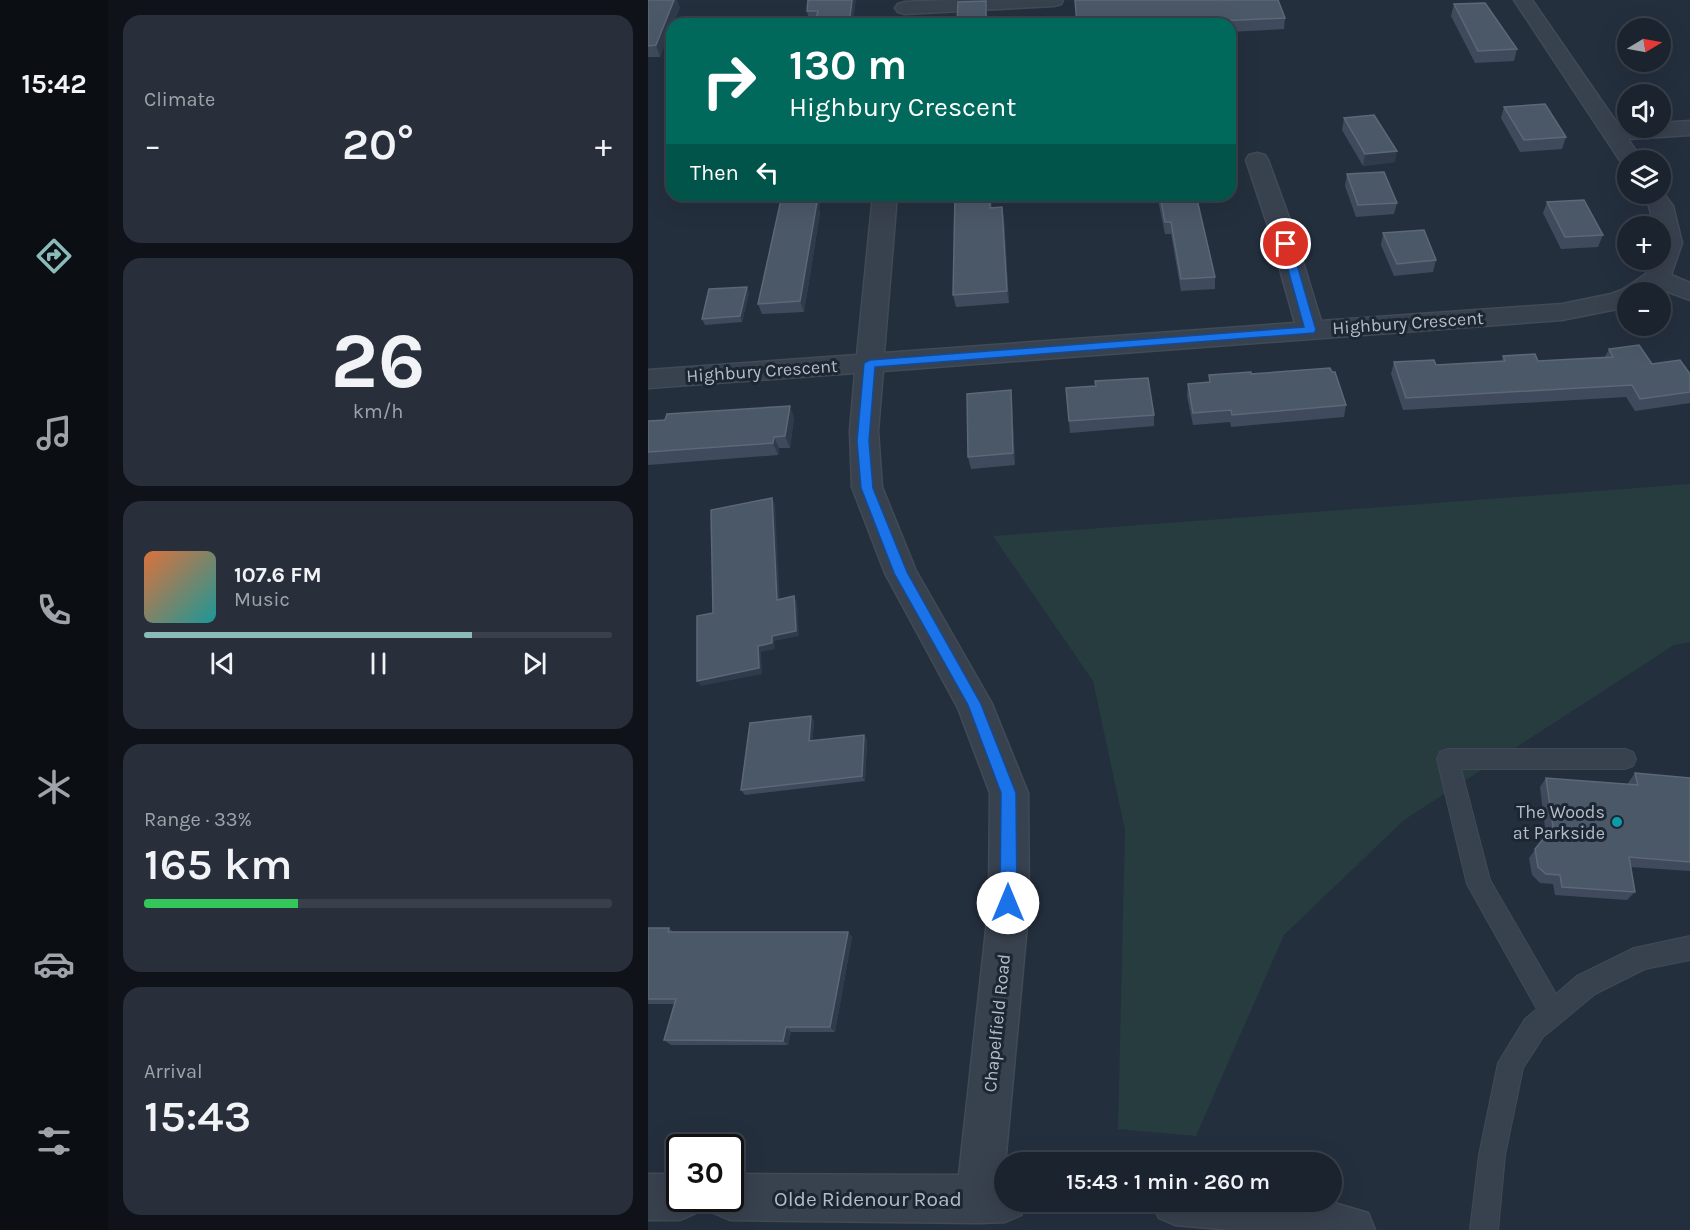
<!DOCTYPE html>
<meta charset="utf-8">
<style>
body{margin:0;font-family:Karla,sans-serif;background:#282f3a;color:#f1f3f6;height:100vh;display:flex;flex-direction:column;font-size:22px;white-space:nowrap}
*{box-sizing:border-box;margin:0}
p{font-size:20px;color:#a0a4aa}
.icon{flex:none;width:33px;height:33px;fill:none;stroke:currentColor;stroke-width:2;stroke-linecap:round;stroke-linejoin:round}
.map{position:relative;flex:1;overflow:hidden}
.sheet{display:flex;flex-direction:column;gap:15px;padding:15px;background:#0f1319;width:540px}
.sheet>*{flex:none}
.banner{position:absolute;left:18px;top:18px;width:570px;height:183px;border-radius:18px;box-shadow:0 6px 24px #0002,0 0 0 2px #39404a;background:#00695c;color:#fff;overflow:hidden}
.needle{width:39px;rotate:80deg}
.tools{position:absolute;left:969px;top:18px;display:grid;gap:12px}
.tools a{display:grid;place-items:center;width:54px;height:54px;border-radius:50%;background:#1b232e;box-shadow:0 6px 24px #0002,0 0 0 2px #39404a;font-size:30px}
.speed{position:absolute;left:18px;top:1134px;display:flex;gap:12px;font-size:30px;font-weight:700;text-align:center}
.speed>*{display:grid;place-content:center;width:78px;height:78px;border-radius:50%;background:#1b232e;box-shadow:0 6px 24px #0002,0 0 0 2px #39404a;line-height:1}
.speed .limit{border:3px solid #111;border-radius:9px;background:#fff;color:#111}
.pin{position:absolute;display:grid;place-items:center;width:51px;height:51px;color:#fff;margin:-26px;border:3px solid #fff;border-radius:50%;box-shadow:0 2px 6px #0007}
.me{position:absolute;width:66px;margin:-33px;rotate:0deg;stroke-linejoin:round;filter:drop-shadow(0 0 4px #0008)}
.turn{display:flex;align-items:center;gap:21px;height:126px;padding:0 24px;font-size:27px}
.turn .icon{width:78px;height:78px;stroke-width:2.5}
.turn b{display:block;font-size:42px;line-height:51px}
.then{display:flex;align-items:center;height:57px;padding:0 24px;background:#0003;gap:12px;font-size:22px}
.big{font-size:45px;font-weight:600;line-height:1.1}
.sheet .card{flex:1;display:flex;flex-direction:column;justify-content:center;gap:9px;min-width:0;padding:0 21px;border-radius:18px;background:#282f3a}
.sheet .dial{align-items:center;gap:0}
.dial b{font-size:78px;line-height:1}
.song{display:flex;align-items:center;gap:18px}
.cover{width:72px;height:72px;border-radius:9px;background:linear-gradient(135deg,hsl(20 70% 55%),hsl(180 70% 35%))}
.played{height:6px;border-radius:3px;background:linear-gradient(90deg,#8bbbb9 70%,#39404a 70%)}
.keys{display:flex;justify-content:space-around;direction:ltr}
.heat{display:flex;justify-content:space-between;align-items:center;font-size:33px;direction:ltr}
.charge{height:9px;border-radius:4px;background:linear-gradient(90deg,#34c759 33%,#39404a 0)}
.trip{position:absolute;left:346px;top:1152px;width:348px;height:60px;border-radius:30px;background:#1b232e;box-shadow:0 6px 24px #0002,0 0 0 2px #39404a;font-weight:600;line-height:60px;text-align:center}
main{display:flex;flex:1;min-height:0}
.dock{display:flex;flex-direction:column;width:108px;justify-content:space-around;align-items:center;background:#0b0e12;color:#a0a4aa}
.dock .icon{width:42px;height:42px}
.dock .active{color:#8bbbb9}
.dock b{font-size:27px;color:#f1f3f6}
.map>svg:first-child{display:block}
</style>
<main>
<nav class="dock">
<b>15:42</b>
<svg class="icon active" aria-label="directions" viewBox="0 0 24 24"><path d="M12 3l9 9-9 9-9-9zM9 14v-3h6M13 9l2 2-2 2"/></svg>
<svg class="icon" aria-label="music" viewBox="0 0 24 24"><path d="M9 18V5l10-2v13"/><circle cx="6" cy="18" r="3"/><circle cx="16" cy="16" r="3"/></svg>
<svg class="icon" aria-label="phone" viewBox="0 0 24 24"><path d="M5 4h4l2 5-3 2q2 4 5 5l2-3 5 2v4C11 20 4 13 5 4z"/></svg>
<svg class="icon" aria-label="climate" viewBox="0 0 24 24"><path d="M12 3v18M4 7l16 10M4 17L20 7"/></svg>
<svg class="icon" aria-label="car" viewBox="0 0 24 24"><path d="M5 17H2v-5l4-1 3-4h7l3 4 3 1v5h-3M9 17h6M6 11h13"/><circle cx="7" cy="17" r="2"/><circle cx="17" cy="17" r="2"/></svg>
<svg class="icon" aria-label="filters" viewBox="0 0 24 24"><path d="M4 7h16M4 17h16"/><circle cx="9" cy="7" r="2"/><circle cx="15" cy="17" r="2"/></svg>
</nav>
<section class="sheet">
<div class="card"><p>Climate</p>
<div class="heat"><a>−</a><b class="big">20°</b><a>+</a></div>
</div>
<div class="card dial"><b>26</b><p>km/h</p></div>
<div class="card">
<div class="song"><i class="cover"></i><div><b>107.6 FM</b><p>Music</p></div></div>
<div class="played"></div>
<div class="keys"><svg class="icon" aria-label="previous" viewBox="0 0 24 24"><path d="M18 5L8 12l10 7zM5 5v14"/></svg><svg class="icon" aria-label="pause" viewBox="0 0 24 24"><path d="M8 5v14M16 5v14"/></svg><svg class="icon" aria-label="next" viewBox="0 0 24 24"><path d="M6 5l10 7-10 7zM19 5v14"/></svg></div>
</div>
<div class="card"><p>Range · 33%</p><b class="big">165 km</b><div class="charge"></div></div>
<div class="card"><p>Arrival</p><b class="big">15:43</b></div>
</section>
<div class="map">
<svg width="1042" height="1230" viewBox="0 0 1042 1230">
<rect width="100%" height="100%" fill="#242f3e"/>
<path fill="#263c3f" d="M1042,484V642L1026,645L756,820L636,935L548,1136L470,1129L477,830L445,681L345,536Z"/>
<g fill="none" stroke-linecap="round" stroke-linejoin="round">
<defs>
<path id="lane" d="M800,749H977L985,752L988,759L985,766L977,769H813L842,880L908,994L929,976L986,948L1042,936V960L997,969L947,994L895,1037L875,1068L857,1155L850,1230H822L831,1155L850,1063L877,1019L889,1009L819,884L789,759L792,752Z"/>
<g id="street">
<path d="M300,0H415L413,4L406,6L257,14L250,12L247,8L250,4L257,2Z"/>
<path d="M866,0H884L971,126L1012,128V123L1042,121V135L980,139L994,160H980V166L975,165Z"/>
<path d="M609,153L617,155L620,160L643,223L673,321L914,304L963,294L974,290L998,274L1003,260H1012V226H1006L1001,206L993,194H1012V189L1025,206L1034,243L1023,275L1042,283V300L1010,288L1003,292H980L979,307L914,320L235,371L230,431L234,487L268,571L344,704L380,793L381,903L356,1176L357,1202H379L373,1215L357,1222L331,1223L82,1220L66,1213L59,1198H82V1174L311,1175L341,903L342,793L310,708L237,573L204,487L202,431L207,373L0,388V370L209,355L225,195H249L236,353L647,323L619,223L598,160L601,155Z"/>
<path d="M0,1174H32V1198H55L48,1213L32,1220H0Z"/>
<path d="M504,1202H683L720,1213L727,1230H584L527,1225L511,1218Z"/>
</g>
</defs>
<use href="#lane" stroke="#414a57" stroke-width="2"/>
<use href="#street" stroke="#414a57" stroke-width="3"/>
<use href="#lane" fill="#38414e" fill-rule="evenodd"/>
<use href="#street" fill="#38414e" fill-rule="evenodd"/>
</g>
<g fill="#3f4b5c">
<path d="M0,0L32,7L25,24H24L12,57H0Z"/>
<path d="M208,0L168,21H161L159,11Z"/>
<path d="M806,4L869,49L866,61L827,63L803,16Z"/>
<path d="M637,18L636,29L582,32V24H429Z"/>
<path d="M856,107L918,137L914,149L872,152L853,118Z"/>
<path d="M696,118L747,162L715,166L694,130Z"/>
<path d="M699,174L749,203L746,214L708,217L697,186Z"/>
<path d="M134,195H173L171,209L172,213L156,312L114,314L110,304Z"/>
<path d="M509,195H548L567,277V289L533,291L523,234H517Z"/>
<path d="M899,202L955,235L950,247L913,249L895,213Z"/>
<path d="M354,207L356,219L361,303L308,307L305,295L344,208Z"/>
<path d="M735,233L788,260L785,272L746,276L733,245Z"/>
<path d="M101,293L94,322L57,325L54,319Z"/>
<path d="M961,349L1004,364L1042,374V403L987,411L978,397L755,410L743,374L746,362L788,365L854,361L855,356L890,361L957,357Z"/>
<path d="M603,374L698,405L696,417L583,427L582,422L545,425L539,396L540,384L561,383V375Z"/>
<path d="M418,388L506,415V426L422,433Z"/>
<path d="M364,402L367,465L323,469L320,457Z"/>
<path d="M146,417L142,448H131L130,455L0,465V421Z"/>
<path d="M163,716L166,721L164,741L216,735L219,740L217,781L97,795L93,790Z"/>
<path d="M987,773L1042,778V871L982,867L987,892L979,900L907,895L905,884L892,883L884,875L881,858L898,835L892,787L898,778L980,784V783Z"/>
<path d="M0,928H21L25,932H200L204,937L187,1032H143L140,1045H23L16,1040L26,1004H0Z"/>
</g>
<g fill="#2f3b4b">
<path d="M26,0H29L32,7L25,24H24V27L12,57L8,45Z"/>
<path d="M204,0H208L205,24H201Z"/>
<path d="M338,1L339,12L340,24H338Z"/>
<path d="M749,151L747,162L715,166L717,154Z"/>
<path d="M168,195H173L171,208L172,213L156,312L152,301Z"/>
<path d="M342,195H344V220L342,208Z"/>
<path d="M354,207L356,219L361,303L359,291Z"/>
<path d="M99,287L101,293L94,322L92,316Z"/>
<path d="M363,390L364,402L367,465L365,453Z"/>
<path d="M142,406L146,417L142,448L137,436Z"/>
<path d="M126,437L131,448L130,455L125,443Z"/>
<path d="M124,498L127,504L132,605L129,600Z"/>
<path d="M146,596L149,602L151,636L126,641L127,649L113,652L114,674L53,686L49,681L110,646L124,636Z"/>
<path d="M163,716L166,721L164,746L161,741Z"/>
<path d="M216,735L219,740L217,781L214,776Z"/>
<path d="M200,932L204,937L187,1032L182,1027Z"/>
<path d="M138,1027L143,1032L140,1045L135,1041Z"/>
</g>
<g fill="#4b5868" stroke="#5c6777" stroke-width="1.5">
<path d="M0,0H26L8,45L0,46Z"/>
<path d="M160,0H204L201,24H167L170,11H159Z"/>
<path d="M427,0H630L637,18L525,23L429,24Z"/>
<path d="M338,1V24H309L310,2Z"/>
<path d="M837,3L869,49L830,51L806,4Z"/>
<path d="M897,104L918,137L876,140L856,107Z"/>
<path d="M726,115L749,151L717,154L696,118Z"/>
<path d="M736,172L749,203L710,205L699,174Z"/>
<path d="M134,195H168L167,202H169L152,301L110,304Z"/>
<path d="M307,195H342V208L354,207L359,291L305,295Z"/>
<path d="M512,195H548L567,277L533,279L523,222H517Z"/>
<path d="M936,200L955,235L917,237L899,202Z"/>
<path d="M776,230L788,260L749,264L735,233Z"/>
<path d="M99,287L92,316L54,319L61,289Z"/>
<path d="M991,345L1004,364L1032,360L1042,374V392L992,399L984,385L758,398L746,362L786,360L788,365L857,361L855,356L887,354L890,361L965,357L961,349Z"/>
<path d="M682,368L684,372H687L698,405L584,415L583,410L545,413L540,384L562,382L561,375L603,372V374Z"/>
<path d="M500,378L506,415L421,421L418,388L448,386L447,381Z"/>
<path d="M363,390L365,453L320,457L319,394Z"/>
<path d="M142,406L137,436L126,437L125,443L0,452V421L17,420L19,414Z"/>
<path d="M124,498L129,600L146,596L148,631L124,636V643L110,646L111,668L49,681V616L65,613L63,510Z"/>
<path d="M163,716L161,741L216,735L214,776L93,790L102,723Z"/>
<path d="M987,773L1042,778V862L981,857L987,892L914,887L912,875L898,874L890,867L887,849L905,827L898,778L990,785Z"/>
<path d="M0,928H21L20,932H200L182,1027H138L135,1041L16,1040L28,999H0Z"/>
</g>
<path fill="#1a73e8" stroke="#114b97" stroke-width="1.5" d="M638,241L643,244L668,330L666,333L227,367L221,441L225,488L259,572L333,704L368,793L369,903L366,909L360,911L355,909L352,903L353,793L320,705L246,573L213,488L209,441L216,363L222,360L656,327L633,244Z"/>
<circle fill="#0f9aa8" stroke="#1d2633" stroke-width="2" cx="969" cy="822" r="6"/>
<g text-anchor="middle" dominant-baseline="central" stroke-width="6" stroke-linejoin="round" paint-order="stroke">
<g font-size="18" fill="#b4bcc9" stroke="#1d2633">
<text transform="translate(760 323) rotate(-4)">Highbury Crescent</text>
<text transform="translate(114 371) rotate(-4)">Highbury Crescent</text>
<text transform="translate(349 1023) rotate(-84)">Chapelfield Road</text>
</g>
<g font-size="18" fill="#b4bcc9" stroke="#1d2633" text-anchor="end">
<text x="957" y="812">The Woods<tspan x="957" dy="21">at Parkside</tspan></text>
</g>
<g font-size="21" fill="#b4bcc9" stroke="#1d2633">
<text x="220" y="1199">Olde Ridenour Road</text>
</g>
</g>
</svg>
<div class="tools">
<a><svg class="needle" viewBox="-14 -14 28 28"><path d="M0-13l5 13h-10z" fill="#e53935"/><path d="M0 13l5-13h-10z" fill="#a0a4aa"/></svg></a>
<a><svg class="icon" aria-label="sound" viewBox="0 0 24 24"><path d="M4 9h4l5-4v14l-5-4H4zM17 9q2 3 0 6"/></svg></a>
<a><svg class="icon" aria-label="layers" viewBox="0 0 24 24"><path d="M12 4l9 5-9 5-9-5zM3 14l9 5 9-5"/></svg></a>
<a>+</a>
<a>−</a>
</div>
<div class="speed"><div class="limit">30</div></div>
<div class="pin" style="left:638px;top:244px;background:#d93025"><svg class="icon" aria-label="arrive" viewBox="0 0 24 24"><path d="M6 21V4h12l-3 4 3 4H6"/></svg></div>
<svg class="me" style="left:360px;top:903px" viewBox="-20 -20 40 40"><circle r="19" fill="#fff"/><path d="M0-13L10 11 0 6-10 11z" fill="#1a73e8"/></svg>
<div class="trip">15:43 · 1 min · 260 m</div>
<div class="banner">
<div class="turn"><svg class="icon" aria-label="right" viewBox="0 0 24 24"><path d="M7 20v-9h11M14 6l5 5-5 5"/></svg><div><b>130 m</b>Highbury Crescent</div></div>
<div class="then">Then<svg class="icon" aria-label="left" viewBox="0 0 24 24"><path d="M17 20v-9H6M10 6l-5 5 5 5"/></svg></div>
</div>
</div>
</main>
